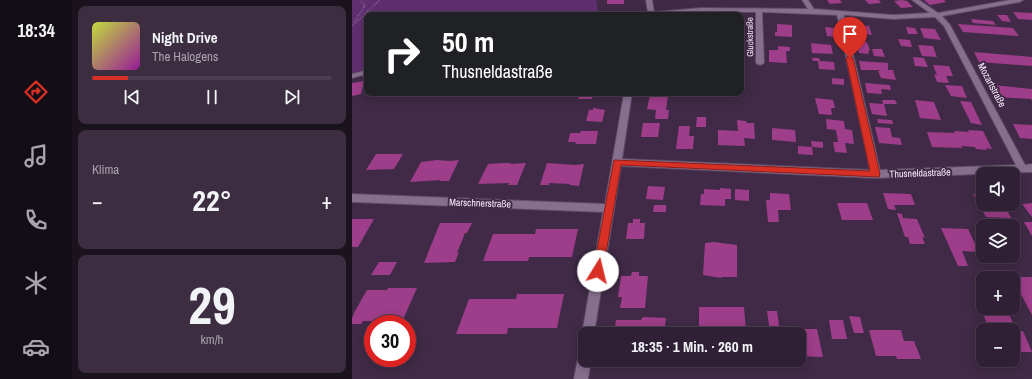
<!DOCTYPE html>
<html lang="de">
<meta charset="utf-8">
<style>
body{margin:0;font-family:"Archivo Narrow",sans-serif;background:#3c2d41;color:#f1f3f6;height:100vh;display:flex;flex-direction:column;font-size:15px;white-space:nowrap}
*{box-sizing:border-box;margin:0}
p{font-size:13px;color:#a8a3ad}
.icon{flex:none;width:22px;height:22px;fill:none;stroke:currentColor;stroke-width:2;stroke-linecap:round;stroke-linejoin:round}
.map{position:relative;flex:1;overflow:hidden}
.drawer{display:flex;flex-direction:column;gap:6px;padding:6px;background:#1a121d;width:280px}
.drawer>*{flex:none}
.guide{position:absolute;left:12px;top:12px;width:380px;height:84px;border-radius:8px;box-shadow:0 2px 10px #0003,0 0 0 1px #4b3e50;background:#202124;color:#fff;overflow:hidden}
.buttons{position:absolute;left:624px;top:167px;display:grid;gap:8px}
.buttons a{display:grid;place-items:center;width:44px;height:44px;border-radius:8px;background:#302035;box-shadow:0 2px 10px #0003,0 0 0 1px #4b3e50;font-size:20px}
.speed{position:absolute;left:12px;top:315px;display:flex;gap:8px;font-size:20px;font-weight:700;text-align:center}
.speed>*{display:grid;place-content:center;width:52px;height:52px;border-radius:50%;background:#302035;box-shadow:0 2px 10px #0003,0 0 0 1px #4b3e50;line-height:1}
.speed .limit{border:6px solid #d22;background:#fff;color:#111}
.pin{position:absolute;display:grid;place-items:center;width:34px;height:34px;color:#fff;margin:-41px -17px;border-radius:50% 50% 50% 0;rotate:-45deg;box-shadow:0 0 4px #0007}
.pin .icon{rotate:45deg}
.me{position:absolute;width:44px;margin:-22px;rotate:9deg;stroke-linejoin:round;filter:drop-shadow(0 0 3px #0008)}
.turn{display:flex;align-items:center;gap:14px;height:84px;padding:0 12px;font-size:18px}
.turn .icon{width:52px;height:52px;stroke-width:2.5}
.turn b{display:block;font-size:28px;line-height:34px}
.big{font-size:30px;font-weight:700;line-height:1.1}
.drawer .tile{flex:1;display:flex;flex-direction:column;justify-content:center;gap:6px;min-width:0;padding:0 14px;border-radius:8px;background:#3c2d41}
.drawer .dial{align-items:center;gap:0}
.dial b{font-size:52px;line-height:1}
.song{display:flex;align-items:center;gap:12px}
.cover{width:48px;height:48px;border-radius:6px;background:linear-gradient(135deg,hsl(70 70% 55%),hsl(300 70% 35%))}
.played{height:4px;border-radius:2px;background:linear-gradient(90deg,#d93025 15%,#4b3e50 15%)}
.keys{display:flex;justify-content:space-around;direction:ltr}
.heat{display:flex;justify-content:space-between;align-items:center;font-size:22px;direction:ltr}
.trip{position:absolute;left:226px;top:327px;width:228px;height:40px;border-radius:8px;background:#302035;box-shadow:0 2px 10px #0003,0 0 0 1px #4b3e50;font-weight:700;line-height:40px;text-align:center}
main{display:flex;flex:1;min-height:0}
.tab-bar{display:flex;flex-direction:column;width:72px;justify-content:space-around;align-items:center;background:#130d15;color:#a8a3ad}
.tab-bar .icon{width:28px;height:28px}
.tab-bar .active{color:#d93025}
.tab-bar b{font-size:18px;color:#f1f3f6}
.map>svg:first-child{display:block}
</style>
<main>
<nav class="tab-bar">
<b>18:34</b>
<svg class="icon active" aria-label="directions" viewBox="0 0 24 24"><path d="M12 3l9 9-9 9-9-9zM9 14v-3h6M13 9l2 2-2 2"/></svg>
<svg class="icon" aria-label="music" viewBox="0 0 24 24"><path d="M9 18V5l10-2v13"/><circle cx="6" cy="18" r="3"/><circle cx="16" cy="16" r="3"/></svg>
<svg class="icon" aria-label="phone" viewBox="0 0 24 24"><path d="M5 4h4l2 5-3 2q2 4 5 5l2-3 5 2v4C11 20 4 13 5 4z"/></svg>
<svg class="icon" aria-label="climate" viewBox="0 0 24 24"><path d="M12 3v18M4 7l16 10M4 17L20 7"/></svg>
<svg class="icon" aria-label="car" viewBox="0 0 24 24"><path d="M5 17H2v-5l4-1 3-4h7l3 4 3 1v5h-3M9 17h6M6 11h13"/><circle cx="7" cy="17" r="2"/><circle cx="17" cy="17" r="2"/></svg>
</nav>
<section class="drawer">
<div class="tile">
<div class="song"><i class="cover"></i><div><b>Night Drive</b><p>The Halogens</p></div></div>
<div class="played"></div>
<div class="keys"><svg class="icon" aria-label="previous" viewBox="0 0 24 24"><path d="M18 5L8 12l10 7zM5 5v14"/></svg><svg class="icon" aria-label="pause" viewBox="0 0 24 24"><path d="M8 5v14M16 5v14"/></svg><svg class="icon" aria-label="next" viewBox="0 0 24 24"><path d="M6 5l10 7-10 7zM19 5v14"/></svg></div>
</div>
<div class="tile"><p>Klima</p>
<div class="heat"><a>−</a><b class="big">22°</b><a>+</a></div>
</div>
<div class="tile dial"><b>29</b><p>km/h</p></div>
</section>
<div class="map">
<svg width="680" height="379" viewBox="0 0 680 379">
<rect width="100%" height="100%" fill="#402a47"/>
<path fill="#5f2e6f" d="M0,0H244L247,14L249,15H15V69L0,74Z"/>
<g fill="#9e3d89">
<rect x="255" y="0" width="17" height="4"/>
<path d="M475,0H488L490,3L478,4Z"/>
<path d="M513,0H527L529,3L517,4Z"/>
<path d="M550,0L555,1L561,7L549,8L542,1Z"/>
<path d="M572,0H592L594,2L578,5Z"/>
<path d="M661,12L680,13V20L666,19Z"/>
<path d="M645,15H655L659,22L650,21Z"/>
<path d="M619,19L641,21L644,25L621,23Z"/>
<path d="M425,24L440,25V37L423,36V32H425Z"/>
<path d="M606,24L661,28L667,36L611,32Z"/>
<path d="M504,25L517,26L520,35L514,34L513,32L506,31Z"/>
<path d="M473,27L483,28V37L475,36Z"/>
<path d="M554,27L563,28L566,34H556Z"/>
<path d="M568,28L583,29L589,40L572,38Z"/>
<path d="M546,39L558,40L560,47L549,46Z"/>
<path d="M502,41L515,42L518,51H516L517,54L507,53L506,50H504Z"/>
<path d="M459,43L479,45L481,54L460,53Z"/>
<path d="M566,45L581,46L585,57L570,56Z"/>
<path d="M426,46L438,47V51H434L435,63L417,62V50H426Z"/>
<path d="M520,49H530L533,57L522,56Z"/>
<path d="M622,52L680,57V66L627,62Z"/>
<path d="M561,57L572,58L576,67L563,66Z"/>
<path d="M460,58H467L468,61L482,62L483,70L467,69L466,61H461Z"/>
<path d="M507,61L536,63V70H541L544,80L529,78L526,71L530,70H509Z"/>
<path d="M581,65L597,66L601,76H594L597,83L585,82L582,74L585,75Z"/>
<path d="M480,78L492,79V85L480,84Z"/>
<path d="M12,81L9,94L0,96V83Z"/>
<path d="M513,83L538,85L539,90L529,89L530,94L515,93Z"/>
<path d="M593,85L610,86L615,98L599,96Z"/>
<path d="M640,85L680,89V101L679,99L646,97Z"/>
<path d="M227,95H241L240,99H226Z"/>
<path d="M298,95L316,96L314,110H317L316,119H303L304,110L295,109Z"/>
<path d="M463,98L481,100L483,108H479L480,115L467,114Z"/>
<path d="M530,100H543L545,104H531Z"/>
<path d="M563,100L582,102L589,120L568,118Z"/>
<path d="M608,101L619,102L630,125L619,123Z"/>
<path d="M517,103L532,104L535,116L520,114Z"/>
<path d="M241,108L253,110L250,122L234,121L237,110H241Z"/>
<path d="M345,117H354V127H344Z"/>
<path d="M474,119L492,121L493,129L500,130L502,144L493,143L495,153L483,152L481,142H486L484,130L475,129Z"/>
<path d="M525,119L540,120L541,124L526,123Z"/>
<path d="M385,120L394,121L395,123H402L403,139L392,138L393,146L366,145V130L386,131Z"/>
<path d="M291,123H308L306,137H289Z"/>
<path d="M661,124L680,125V139L668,138Z"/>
<path d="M327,126H338L337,136H342L341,149H324Z"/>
<path d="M523,127L538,128L540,137L548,138L550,145L527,143Z"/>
<path d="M420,128L443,130L444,142L420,140Z"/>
<path d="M616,130L631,131L640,149L634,148L635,150L624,149L623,147L609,146L610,148L580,147L575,132L603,133L602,131L617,132Z"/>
<path d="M229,131H246L244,144H223L224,142H216L218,133H228Z"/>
<path d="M459,141L471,142V148L460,147L461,155L446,154V146L460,147Z"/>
<path d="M24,154H51L42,169L14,170Z"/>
<path d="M85,160L98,161L107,160L97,181H88L89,180L58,182L69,162Z"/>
<path d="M151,163H159L158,164L174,163L165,185H156L157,183L126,184L136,164Z"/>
<path d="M195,163L223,165L232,164L227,186L217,185L218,184L197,183V185H188Z"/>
<path d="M296,186L313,187L311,200L294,199Z"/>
<path d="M368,188L379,189V199H373V206L348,205L349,194H352V189L368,190Z"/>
<path d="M383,189L397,190V201L383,200Z"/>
<path d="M418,193L437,194L439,210H426L427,222H416L414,200H418Z"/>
<path d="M531,193L559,194L563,205H542L544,210L536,209Z"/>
<path d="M621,194H631V204H652L659,218L634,217Z"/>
<path d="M485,203H515L521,220H490Z"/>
<path d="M680,203V217L670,204Z"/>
<path d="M302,205H314V212H301Z"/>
<path d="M545,213L550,214L551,218L565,219L573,238L570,237L573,244H558L556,237H553Z"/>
<path d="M0,219H22L6,247H0Z"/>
<path d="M281,219H288V223H293L292,239H274L276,223H281Z"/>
<path d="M672,222H680V236Z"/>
<path d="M88,223H120L115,233H113L105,253L107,252L103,262L72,263Z"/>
<path d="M589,228L616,229L627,252L610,251L616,266H606Z"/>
<path d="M184,229H226L220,257H177L176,261H131L141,234H183Z"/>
<path d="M362,242L385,245V277H369V278L351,275L353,243Z"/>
<path d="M27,262H45L38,275H19Z"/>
<path d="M280,272H287V276H296L293,308H268L270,297H266L269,276H279Z"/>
<path d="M661,277H680V315L661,279Z"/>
<path d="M36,288H65L49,324H35L37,321H11L9,324H0V318L3,311L15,290H35Z"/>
<path d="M631,290V308H657L660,313L657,314L665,331H671L680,352H661V330H638L625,301H627L624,291Z"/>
<path d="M165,294H212L205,328H156L155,334H104L117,299H164Z"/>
<path d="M347,307H392L394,333H347Z"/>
<path d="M415,311H425L428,332H418Z"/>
<path d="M497,316L508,317L512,333H502Z"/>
<path d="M291,317L314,318L312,334H262L264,320H289Z"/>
<path d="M477,320H491L495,339H480Z"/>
<path d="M452,329H465L471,357L447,356V334H434L433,330H453Z"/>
<path d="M517,330H549L552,341H562L569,359H545L544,356H524Z"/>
</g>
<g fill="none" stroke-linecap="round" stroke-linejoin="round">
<defs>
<g id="minor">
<path d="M294,0H300L302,12L349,8L456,9L450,0H456L462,9L541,15L578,13L560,0H567L586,13L658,0H671L668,2L590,16L598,25L673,165L680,164V172L524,178L269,166L242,334H233V339L230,334L251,212L0,202V194L253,204L272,93H280L270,159L518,170L485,15L410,12L412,63L408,65L404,63V12H349L316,15H292L296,13ZM492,15L541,19L583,17L592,26L664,165L528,170Z"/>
<path d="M15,70V74L0,78V74Z"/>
<path d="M233,345V360H239L236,379H222L228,347Z"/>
</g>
</defs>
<use href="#minor" stroke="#5c4962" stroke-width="2"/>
<g stroke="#a290a8" stroke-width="2" stroke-dasharray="0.5 2" stroke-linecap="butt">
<path d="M2,22L13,6L8,0"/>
<path d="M1,25L28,0"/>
</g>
<use href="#minor" fill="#866e8f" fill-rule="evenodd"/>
</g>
<path fill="#d93025" stroke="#8d1f18" d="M498,55L501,58L528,174L527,177L269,165L251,271L250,275L246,276L242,275L241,271L262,160L518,171L494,58Z"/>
<g text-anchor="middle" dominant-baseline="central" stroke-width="4" stroke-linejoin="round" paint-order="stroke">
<g font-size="9" fill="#f5e7fa" stroke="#402a47">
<text transform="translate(398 37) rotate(-91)">Gluckstraße</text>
</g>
<g font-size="10" fill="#f5e7fa" stroke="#402a47">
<text transform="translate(640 85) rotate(62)">Mozartstraße</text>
<text transform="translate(568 173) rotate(-2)">Thusneldastraße</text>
<text transform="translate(128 203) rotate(2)">Marschnerstraße</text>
</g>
</g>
</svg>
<div class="buttons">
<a><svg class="icon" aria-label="sound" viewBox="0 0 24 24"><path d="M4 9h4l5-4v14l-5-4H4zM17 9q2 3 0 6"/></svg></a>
<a><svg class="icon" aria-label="layers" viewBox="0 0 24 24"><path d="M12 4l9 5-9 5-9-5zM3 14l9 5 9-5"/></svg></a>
<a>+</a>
<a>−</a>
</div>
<div class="speed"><div class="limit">30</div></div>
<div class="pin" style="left:498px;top:58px;background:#d93025"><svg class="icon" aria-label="arrive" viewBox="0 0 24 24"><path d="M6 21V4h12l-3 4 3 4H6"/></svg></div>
<svg class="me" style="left:246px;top:271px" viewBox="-20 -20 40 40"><circle r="19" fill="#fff"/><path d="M0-13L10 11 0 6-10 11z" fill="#d93025"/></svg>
<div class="trip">18:35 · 1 Min. · 260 m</div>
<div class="guide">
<div class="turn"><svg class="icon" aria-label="right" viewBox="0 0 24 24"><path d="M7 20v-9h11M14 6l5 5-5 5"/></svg><div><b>50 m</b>Thusneldastraße</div></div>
</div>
</div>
</main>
